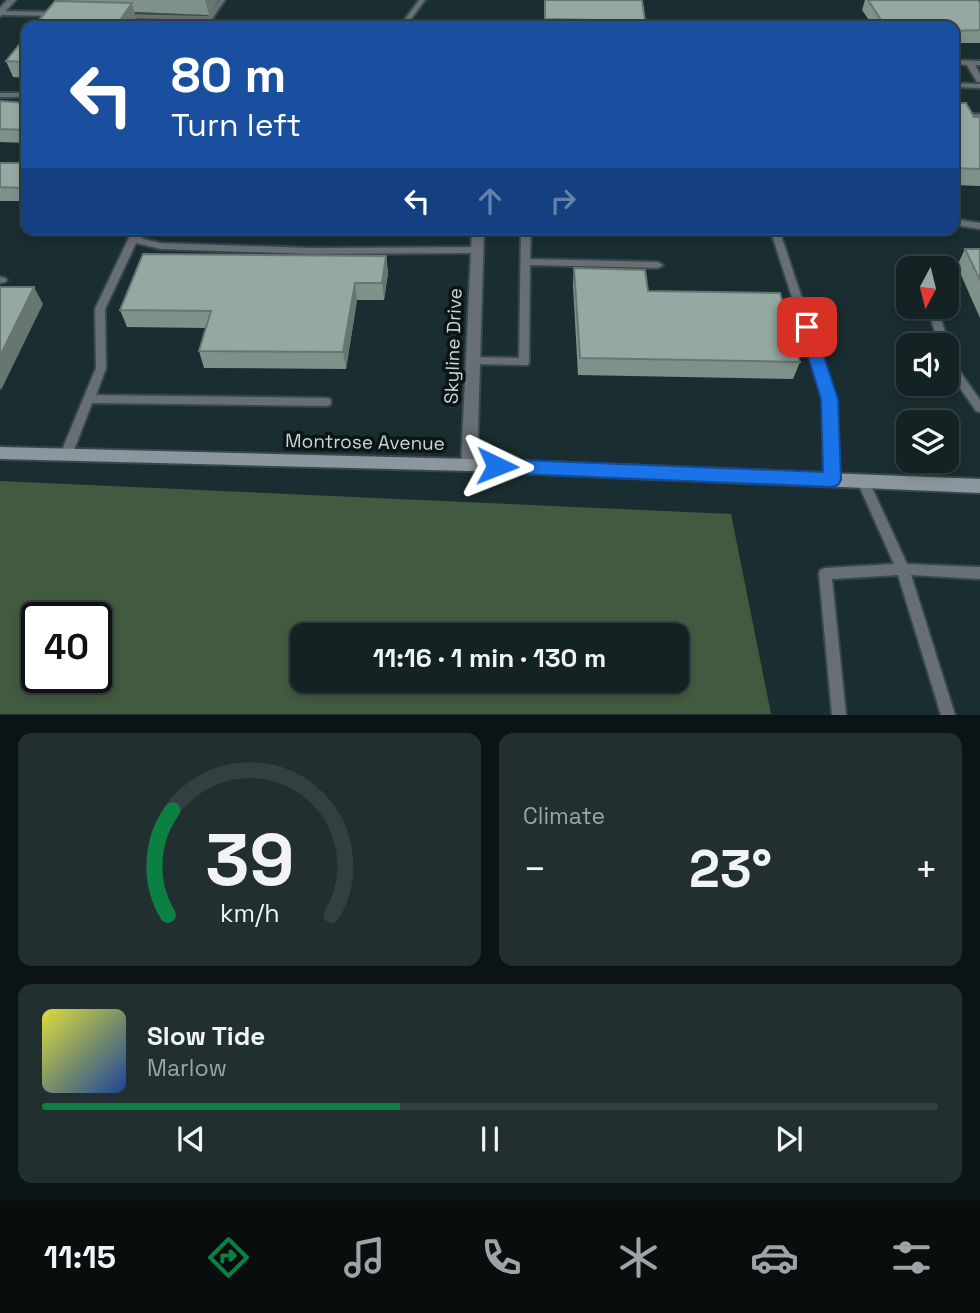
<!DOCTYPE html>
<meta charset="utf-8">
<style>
body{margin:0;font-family:"Space Grotesk",sans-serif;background:#212f31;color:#f1f3f6;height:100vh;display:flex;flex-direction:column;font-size:26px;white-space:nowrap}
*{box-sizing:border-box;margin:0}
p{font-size:23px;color:#9da4a6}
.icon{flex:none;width:38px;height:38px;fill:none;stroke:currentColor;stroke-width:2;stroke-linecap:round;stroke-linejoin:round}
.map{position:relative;height:715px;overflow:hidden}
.drawer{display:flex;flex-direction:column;gap:18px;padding:18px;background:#0b1314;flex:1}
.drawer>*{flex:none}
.guide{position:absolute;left:21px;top:21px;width:938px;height:214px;border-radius:14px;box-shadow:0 4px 10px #0003,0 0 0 2px #333f41;background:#1a4fa0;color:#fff;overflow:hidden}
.needle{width:46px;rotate:187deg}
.controls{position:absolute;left:896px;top:256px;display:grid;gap:14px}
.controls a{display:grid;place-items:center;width:63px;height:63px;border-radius:14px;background:#142224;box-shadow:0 4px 10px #0003,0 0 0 2px #333f41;font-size:35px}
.speed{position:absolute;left:21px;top:602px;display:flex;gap:14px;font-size:35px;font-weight:700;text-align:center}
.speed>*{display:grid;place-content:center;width:91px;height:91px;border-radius:50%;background:#142224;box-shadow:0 4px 10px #0003,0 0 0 2px #333f41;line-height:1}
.speed .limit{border:4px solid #111;border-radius:10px;background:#fff;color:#111}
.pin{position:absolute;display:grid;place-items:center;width:60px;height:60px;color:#fff;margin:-30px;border-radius:14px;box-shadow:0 4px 10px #0006}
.me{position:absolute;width:77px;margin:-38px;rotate:92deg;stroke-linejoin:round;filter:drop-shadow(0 0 5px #0008)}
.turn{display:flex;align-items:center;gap:24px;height:147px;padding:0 35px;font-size:32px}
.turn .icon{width:91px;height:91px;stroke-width:2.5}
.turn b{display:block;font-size:49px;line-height:60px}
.lanes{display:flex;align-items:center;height:66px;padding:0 35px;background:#0003;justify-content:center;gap:35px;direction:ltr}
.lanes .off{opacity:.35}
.big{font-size:52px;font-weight:800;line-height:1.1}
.drawer .card{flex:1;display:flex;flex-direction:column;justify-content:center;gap:10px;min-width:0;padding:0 24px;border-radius:14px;background:#212f31}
.drawer .dial{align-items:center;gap:0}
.dial svg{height:182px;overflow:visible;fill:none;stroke:#333f41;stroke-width:7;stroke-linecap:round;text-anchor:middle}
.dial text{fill:#f1f3f6;stroke:none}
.song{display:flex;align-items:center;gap:21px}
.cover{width:84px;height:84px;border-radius:10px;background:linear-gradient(135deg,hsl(60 70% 55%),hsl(220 70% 35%))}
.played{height:7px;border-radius:4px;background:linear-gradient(90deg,#0b8043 40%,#333f41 40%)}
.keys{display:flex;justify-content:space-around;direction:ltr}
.heat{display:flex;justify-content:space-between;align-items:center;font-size:38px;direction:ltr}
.drawer .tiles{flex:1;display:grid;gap:18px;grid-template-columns:1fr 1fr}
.card:last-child{grid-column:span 2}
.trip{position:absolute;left:290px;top:623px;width:399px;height:70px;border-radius:14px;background:#142224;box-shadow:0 4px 10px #0003,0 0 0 2px #333f41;font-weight:800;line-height:70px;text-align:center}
.dock{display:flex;height:112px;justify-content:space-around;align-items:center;background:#080e0e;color:#9da4a6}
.dock .icon{width:49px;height:49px}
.dock .active{color:#0b8043}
.dock b{font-size:32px;color:#f1f3f6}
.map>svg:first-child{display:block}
</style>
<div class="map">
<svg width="980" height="715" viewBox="0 0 980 715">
<rect width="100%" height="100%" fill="#1a2d30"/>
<path fill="#425a40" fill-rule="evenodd" d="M0,481L731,514L771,714H0ZM37,618H96V677H37ZM303,635H677V681H303Z"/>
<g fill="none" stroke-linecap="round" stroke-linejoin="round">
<defs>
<g id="lane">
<path d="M219,0H225L212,19L204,26H197L203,20L122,18L119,16L122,14L208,16Z"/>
<path d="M419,0H425L406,26H400Z"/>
<path d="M0,11L57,12L60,14L57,16L1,15Z"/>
<path d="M954,60L980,61V65H975L980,74V82H977L967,65L954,64Z"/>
<path d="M954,83L980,84V88L954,87Z"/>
<rect x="0" y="93" width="26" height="4"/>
<rect x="954" y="114" width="26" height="4"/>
<path d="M954,219L980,223V229L954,225Z"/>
<path d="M133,229H142L140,235L143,239L161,243L311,248L476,247L481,250L476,253L311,254L161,249L136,243L105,309L106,368L96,395L326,398L330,399L331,402L330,405L326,406L92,403L72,455L70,458L66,460L62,458L60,455L96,368L95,309Z"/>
<path d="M521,229H531L530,259L658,262L663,265L658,268L530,265L529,362L528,365L467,364L466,361L467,358L471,357L519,358Z"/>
<path d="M770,229H779L835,399L838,480L836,483L832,485L828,483L826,480L825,399Z"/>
<path d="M0,277L5,278L7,280L5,282L0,283Z"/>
<path d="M927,306H937L949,345L948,348L947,345H939Z"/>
<path d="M947,350L951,351L956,366L980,400V412L976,411L947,369Z"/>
<path d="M863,476L867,478L869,481L907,564L980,567V579L911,575L955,715H941L898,575L832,579L846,715H832L819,574L820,570L825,568L894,564L857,481L859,478Z"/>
</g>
<g id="street">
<path d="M7,0H16L0,17V8Z"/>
<path d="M472,229H484L477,465L474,469L469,471L464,469L461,465Z"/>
</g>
<path id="secondary" d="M0,447L469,459L980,479V493L469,471L0,459Z"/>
</defs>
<use href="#lane" stroke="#36484b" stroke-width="4"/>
<use href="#street" stroke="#36484b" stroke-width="4"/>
<use href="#secondary" stroke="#36484b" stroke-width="4"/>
<use href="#lane" fill="#686f74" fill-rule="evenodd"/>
<use href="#street" fill="#686f74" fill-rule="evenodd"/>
<use href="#secondary" fill="#8b969e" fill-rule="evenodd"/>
</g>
<g fill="#7f918b">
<path d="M58,0H218L209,15L134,12L136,19L58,1Z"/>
<path d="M545,0L645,21L644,26H545Z"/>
<path d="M865,0H978L980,3V43H954V26H873L862,10Z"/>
<path d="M26,36V78L13,77L6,61Z"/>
<path d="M0,101L26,103V143L0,142Z"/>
<path d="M954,103L974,117H980V186L954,185Z"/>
<rect x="0" y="163" width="26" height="38"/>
<path d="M299,229H372L371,232Z"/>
<path d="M965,249H980V318L957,266Z"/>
<path d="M386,256L388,273L384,300H357L346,369L204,368L199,351L206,328L127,327L120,310Z"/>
<path d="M574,268L648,291L800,362L793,379L578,375L573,286Z"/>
</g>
<g fill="#687671">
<path d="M205,0H218L209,15Z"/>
<path d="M132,3L136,19L131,26H116Z"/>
<path d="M26,182V195L23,188Z"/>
<path d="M386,256L388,273L384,300L382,283Z"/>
<path d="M355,283L357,300L346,369L343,352Z"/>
<path d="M34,287L43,304L1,390L0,388V356Z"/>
</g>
<g fill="#94a9a2" stroke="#687671" stroke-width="2">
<path d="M545,0H642L645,21L545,19Z"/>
<path d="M868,0H978L980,3V30L954,31V26H885Z"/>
<path d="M55,1L132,3L116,26H34Z"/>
<path d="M26,36V62L6,61Z"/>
<path d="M0,101L26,103V130L0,129Z"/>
<path d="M954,103H966L974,117H980V169L954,168Z"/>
<path d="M0,163H26V182L23,188L0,187Z"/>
<path d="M965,249H980V280Z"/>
<path d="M143,254L386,256L382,283H355L343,352L199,351L211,311L120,310Z"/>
<path d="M574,268L645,270L648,291L780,293L800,362L580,358Z"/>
<path d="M0,287H34L0,356Z"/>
</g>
<path fill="#1a73e8" stroke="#114b97" stroke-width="2" d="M807,322L814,327L838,399L841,480L838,485L832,487L497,473L490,471L488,466L490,461L497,459L823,472L821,399L799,327Z"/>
<g text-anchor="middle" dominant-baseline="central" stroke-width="7" stroke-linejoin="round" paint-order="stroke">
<g font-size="19" fill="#cad5d7" stroke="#0c1415">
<text transform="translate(453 346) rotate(-88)">Skyline Drive</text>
<text transform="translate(365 442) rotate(1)">Montrose Avenue</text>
</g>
</g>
</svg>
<div class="controls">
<a><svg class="needle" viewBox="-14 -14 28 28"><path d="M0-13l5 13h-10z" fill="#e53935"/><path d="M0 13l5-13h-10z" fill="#9da4a6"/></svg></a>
<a><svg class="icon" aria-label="sound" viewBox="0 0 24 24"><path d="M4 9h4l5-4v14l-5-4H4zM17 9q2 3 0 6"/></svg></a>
<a><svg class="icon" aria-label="layers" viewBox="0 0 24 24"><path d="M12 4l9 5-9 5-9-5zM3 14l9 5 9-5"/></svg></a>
</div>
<div class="speed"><div class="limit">40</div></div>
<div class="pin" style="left:807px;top:327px;background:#d93025"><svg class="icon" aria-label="arrive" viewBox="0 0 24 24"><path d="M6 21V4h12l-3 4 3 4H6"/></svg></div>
<svg class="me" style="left:497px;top:466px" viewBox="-20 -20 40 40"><path d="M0-17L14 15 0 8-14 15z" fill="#1a73e8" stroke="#fff" stroke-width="4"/></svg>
<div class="trip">11:16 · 1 min · 130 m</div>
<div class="guide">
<div class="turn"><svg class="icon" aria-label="left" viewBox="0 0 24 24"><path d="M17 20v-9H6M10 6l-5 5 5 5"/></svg><div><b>80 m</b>Turn left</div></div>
<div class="lanes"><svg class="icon" aria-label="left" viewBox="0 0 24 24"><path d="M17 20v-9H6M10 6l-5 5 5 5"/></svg><svg class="icon off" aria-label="ahead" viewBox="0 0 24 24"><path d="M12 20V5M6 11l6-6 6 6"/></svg><svg class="icon off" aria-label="right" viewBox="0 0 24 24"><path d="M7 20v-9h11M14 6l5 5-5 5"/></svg></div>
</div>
</div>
<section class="drawer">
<div class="tiles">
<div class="card dial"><svg viewBox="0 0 100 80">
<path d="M14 69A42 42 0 1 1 86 69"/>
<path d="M14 69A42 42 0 0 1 16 23" stroke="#0b8043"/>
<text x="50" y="56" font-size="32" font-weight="700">39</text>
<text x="50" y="72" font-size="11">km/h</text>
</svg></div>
<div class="card"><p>Climate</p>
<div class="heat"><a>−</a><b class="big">23°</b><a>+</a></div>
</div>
<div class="card">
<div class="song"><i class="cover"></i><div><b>Slow Tide</b><p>Marlow</p></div></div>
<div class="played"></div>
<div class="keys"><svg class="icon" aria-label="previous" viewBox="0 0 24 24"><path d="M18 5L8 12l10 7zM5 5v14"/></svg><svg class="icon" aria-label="pause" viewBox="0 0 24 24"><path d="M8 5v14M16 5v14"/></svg><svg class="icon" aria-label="next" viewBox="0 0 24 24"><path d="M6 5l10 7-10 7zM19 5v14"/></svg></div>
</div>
</div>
</section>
<nav class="dock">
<b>11:15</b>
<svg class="icon active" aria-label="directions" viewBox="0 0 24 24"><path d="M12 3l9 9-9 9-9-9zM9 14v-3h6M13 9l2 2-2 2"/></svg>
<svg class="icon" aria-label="music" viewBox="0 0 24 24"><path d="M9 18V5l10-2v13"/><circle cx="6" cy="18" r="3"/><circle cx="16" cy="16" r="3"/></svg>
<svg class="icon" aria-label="phone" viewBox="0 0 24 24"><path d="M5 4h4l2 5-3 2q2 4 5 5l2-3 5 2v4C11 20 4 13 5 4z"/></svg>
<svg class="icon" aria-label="climate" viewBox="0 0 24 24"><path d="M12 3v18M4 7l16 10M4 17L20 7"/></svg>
<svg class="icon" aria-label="car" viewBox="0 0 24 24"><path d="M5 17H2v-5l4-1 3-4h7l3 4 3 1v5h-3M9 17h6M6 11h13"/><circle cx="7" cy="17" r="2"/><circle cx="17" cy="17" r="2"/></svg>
<svg class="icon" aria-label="filters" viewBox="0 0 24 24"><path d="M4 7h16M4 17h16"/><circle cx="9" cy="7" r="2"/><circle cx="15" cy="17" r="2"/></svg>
</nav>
